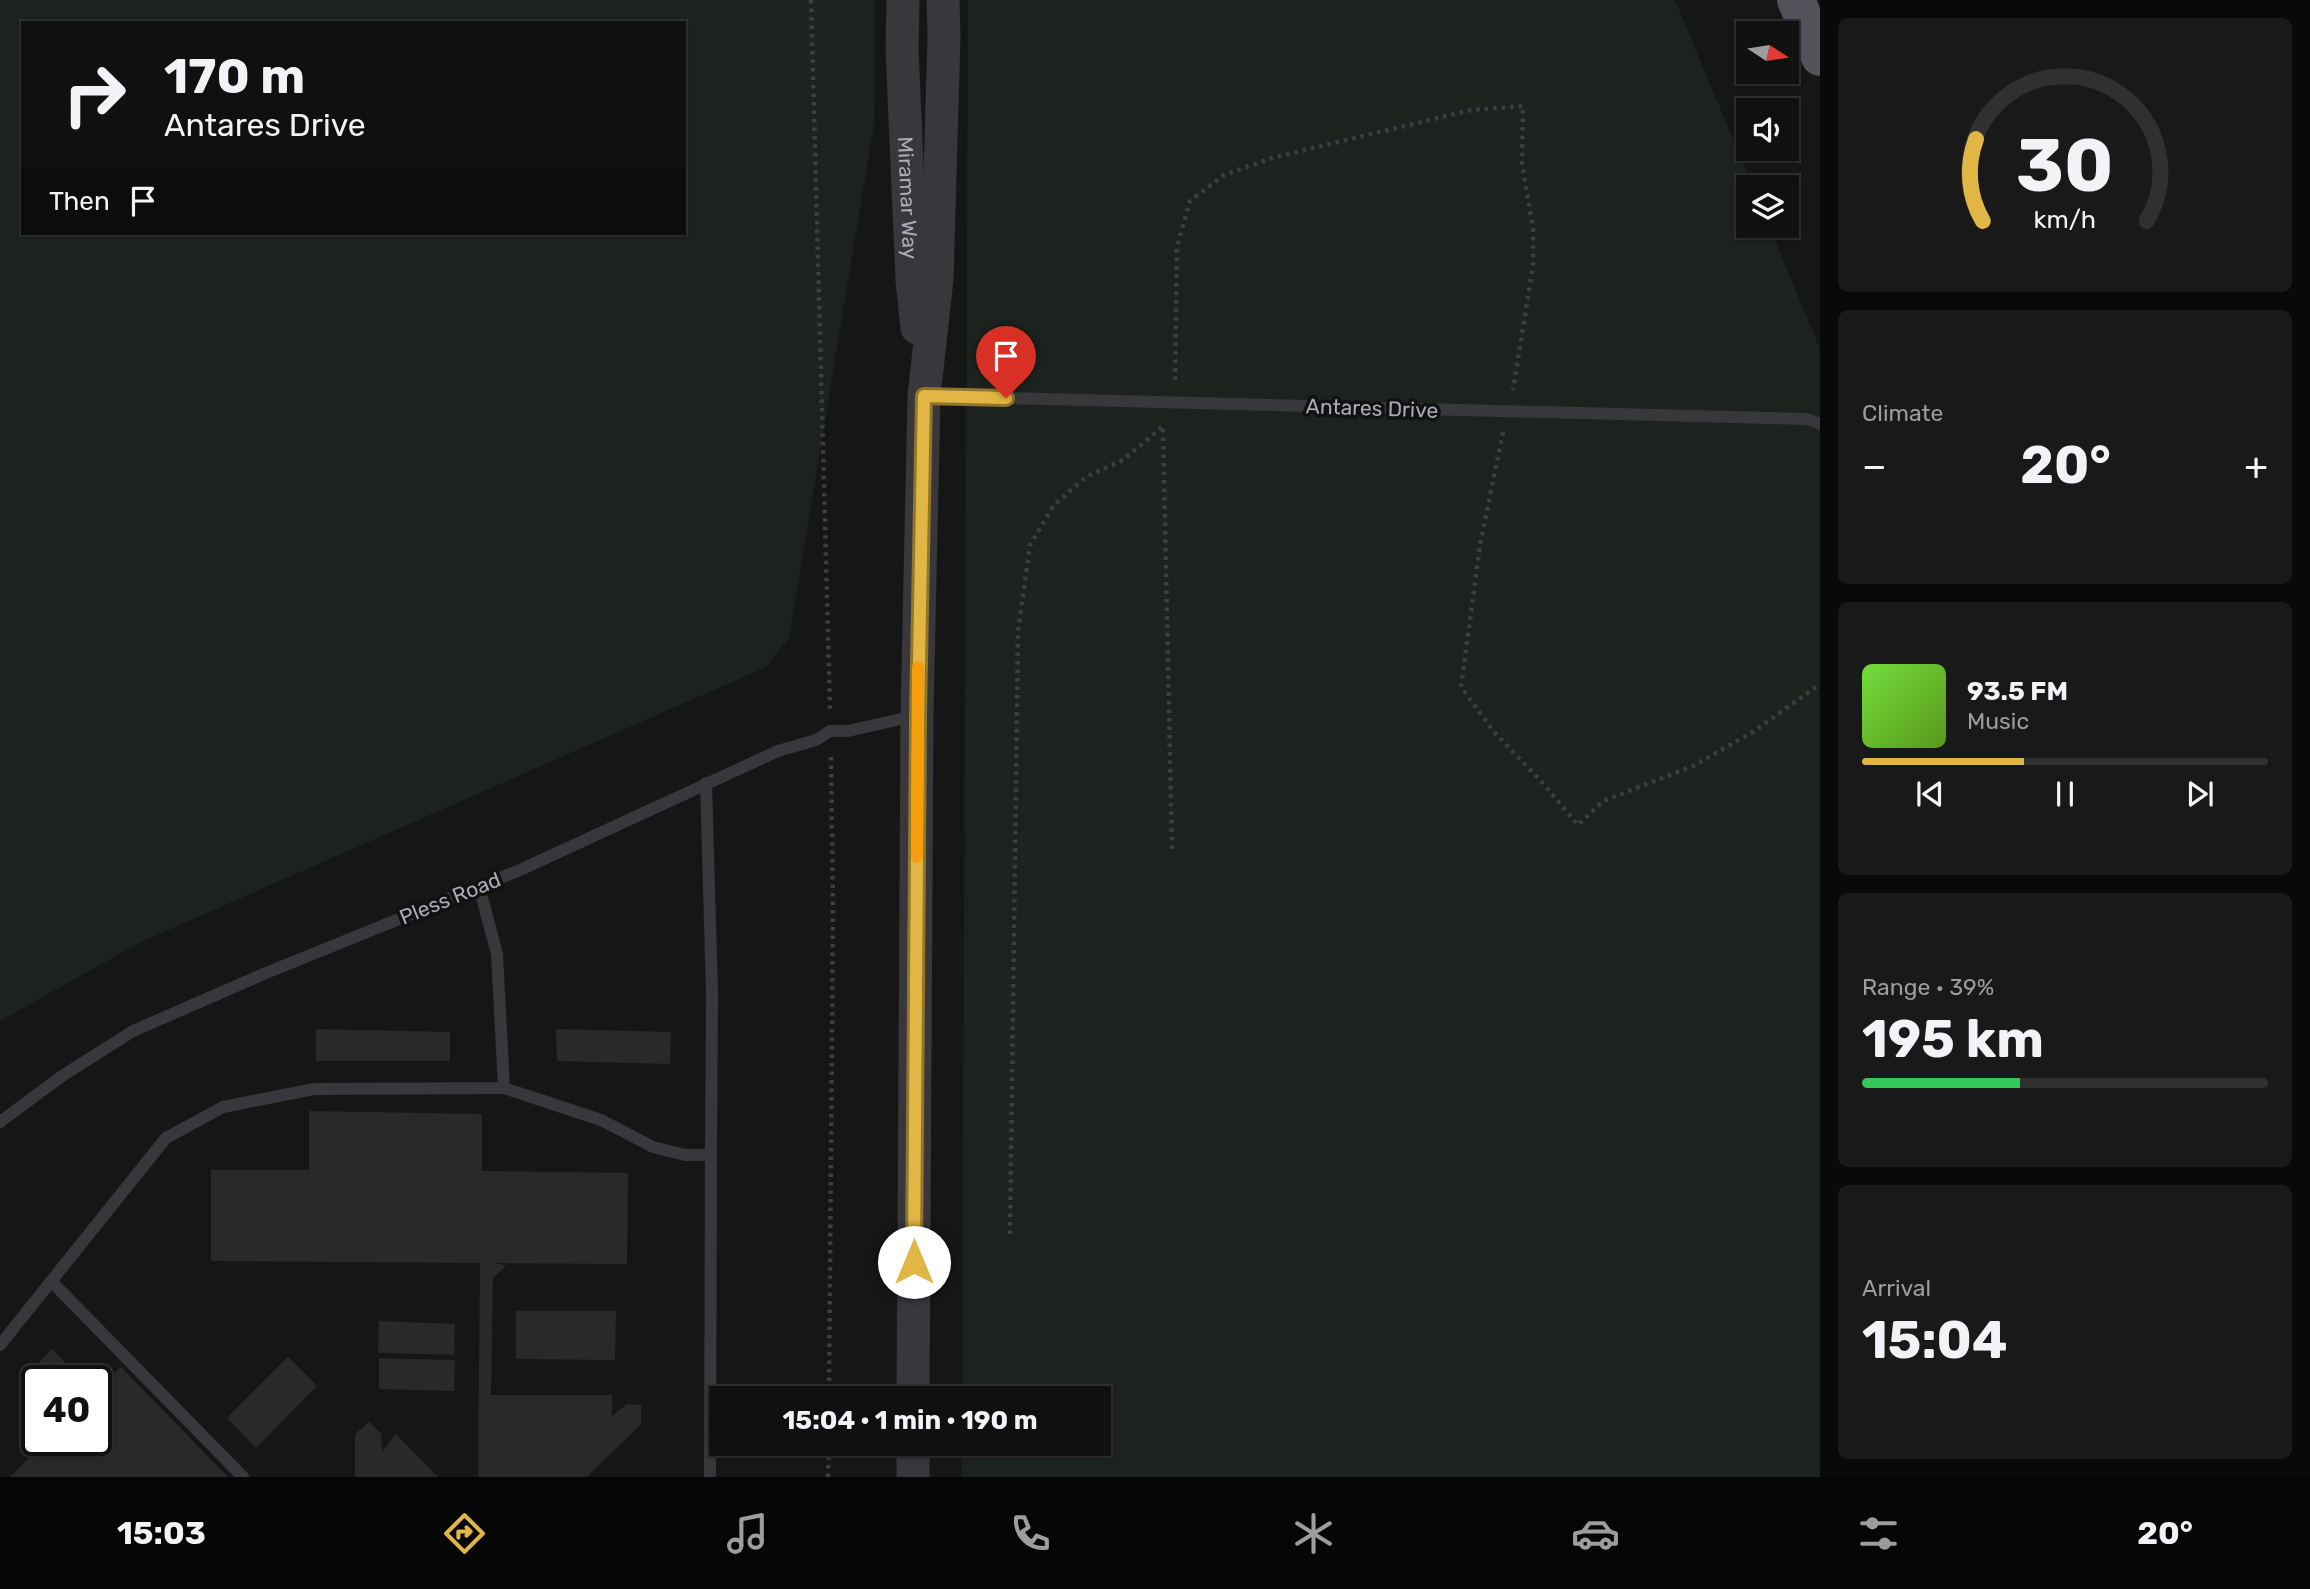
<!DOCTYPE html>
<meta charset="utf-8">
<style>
body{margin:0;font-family:Rubik,sans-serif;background:#19191a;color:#f1f3f6;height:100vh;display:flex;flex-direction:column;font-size:26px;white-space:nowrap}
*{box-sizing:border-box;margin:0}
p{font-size:23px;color:#9c9d9f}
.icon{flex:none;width:38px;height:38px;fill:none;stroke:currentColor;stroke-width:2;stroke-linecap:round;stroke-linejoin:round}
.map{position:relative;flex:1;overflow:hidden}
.details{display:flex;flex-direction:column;gap:18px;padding:18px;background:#090909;width:490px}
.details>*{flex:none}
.guide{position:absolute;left:21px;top:21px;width:665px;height:214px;border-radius:0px;box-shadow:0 2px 5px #0004,0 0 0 2px #303031;background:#101011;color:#f1f3f6;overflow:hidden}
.needle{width:46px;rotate:102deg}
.buttons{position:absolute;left:1736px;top:21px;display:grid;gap:14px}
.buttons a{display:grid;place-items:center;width:63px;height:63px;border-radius:0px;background:#101011;box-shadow:0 2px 5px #0004,0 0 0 2px #303031;font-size:35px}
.speed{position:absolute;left:21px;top:1365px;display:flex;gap:14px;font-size:35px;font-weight:700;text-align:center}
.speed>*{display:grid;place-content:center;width:91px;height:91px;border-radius:50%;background:#101011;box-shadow:0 2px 5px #0004,0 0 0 2px #303031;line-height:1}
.speed .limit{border:4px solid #111;border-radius:10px;background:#fff;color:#111}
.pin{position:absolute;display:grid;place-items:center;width:60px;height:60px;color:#fff;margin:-72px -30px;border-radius:50% 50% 50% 0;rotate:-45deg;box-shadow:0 0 7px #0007}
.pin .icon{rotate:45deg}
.me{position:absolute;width:77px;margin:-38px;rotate:0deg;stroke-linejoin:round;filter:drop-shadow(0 0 5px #0008)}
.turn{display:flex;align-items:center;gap:24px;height:147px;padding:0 28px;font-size:32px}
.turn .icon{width:91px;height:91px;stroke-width:2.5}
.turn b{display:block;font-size:49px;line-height:60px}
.then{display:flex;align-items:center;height:66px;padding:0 28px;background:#0003;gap:14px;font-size:26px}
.big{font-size:52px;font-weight:700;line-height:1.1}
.details .widget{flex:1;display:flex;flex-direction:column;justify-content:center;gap:10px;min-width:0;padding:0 24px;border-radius:10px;background:#19191a}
.details .dial{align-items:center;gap:0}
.dial svg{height:182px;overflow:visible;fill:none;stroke:#303031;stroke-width:7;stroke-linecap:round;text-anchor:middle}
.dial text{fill:#f1f3f6;stroke:none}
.song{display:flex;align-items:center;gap:21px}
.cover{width:84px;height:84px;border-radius:10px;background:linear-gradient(135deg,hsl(100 70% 55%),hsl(90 70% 35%))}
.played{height:7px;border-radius:4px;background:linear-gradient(90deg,#e1b644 40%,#303031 40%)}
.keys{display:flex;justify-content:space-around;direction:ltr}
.heat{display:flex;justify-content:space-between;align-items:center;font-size:38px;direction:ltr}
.charge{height:10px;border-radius:5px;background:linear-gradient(90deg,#34c759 39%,#303031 0)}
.trip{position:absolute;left:709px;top:1386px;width:402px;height:70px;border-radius:0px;background:#101011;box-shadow:0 2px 5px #0004,0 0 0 2px #303031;font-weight:700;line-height:70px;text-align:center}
.menu{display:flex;height:112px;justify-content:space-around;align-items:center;background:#060607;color:#9c9d9f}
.menu .icon{width:49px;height:49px}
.menu .active{color:#e1b644}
.menu b{font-size:32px;color:#f1f3f6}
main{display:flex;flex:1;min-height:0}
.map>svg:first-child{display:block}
</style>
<main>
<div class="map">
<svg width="1820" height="1477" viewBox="0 0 1820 1477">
<rect width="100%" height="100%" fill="#161617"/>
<g fill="#1c221d" fill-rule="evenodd">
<path d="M0,0H875L874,124L789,638L766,667L141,942L0,1021ZM23,23H684V233H23Z"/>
<path d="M968,0H1675L1753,187H1748V226H1769L1820,349V1477H961L962,1444H1099V1398H962Z"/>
</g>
<g fill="#29292b">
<path d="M316,1029L450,1032V1061H316Z"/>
<path d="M556,1029L671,1032L670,1064L557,1061Z"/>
<path d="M309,1111L482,1114V1171L628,1173L627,1264L491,1263L506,1265L493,1278L491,1395H612V1416L627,1404L641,1405V1424L587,1477H478L480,1263L211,1261V1170H309Z"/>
<path d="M516,1311H616L615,1360L516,1359Z"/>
<path d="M379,1321L455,1324L454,1355L378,1353Z"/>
<path d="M52,1349L84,1381H43L32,1370Z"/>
<path d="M288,1357L317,1386L256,1448L227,1418Z"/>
<path d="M379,1358L455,1360L454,1391L379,1389Z"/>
<path d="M121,1367L228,1477H10L47,1440H96V1391Z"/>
<path d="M369,1422L381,1433L382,1452L396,1434L438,1477H355V1434Z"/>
</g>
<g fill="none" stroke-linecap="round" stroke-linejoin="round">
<g stroke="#3d3e43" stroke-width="4.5" stroke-dasharray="3.5 5" stroke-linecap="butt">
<path d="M811,0L830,709"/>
<path d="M1175,380L1177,247L1190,201L1224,175L1272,158L1471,110L1523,106L1522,163L1533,229V265L1513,390"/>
<path d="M1163,429L1172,849"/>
<path d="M1503,432L1480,545L1461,687L1494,732L1541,781L1578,825L1603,801L1693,766L1753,732L1820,684"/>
<path d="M1010,1234L1018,631L1030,545L1054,505L1086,477L1123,460L1163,426"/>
<path d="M829,1398L833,905L831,757"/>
<path d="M828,1477L829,1444"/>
</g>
<g stroke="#37373c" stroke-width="12">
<path d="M926,396L1807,419L1820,424"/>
<path d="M706,783L712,993L711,1155"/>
<path d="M504,1088L601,1120L653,1147L685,1155H711L710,1477"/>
<path d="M0,1122L62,1076L133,1031L266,973L520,870L778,751L816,740L830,731H848L914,716"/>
<path d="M51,1281L243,1477"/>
<path d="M0,1345L166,1138L223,1107L314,1089L504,1088L497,954L479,886"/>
</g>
<g stroke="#37373c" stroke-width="33">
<path id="s1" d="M903,0L902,49L912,280L917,328"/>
<path d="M913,1398L917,716L924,396L937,279L944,37L943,0"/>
<path d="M913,1477V1444"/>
</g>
<path stroke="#53545b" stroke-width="38" d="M1796,0L1820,57"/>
</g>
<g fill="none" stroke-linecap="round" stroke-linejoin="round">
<defs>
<path id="route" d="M914,1262L918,716L924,396L1006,398"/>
</defs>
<use href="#route" stroke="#92762c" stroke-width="18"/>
<use href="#route" stroke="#e1b644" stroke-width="12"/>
<path stroke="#f59e0b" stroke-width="12" d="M917,857L918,667"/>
</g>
<g text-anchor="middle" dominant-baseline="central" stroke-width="7" stroke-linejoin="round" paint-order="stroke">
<g font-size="21" fill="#a9acb6" stroke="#111112">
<text stroke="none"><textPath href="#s1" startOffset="198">Miramar Way</textPath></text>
<text transform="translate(1372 408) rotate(2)">Antares Drive</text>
<text transform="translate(450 898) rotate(-22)">Pless Road</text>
</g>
</g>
</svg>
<div class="buttons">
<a><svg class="needle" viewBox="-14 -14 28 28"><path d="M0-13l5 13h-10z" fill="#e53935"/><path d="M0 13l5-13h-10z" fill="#9c9d9f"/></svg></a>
<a><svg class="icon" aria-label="sound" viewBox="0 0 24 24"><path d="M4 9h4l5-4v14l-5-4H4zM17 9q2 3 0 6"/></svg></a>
<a><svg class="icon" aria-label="layers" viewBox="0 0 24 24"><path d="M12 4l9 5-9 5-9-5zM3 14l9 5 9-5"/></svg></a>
</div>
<div class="speed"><div class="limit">40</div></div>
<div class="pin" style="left:1006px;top:398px;background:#d93025"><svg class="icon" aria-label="arrive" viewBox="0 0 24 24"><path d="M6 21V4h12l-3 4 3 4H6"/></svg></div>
<svg class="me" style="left:914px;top:1262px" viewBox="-20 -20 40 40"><circle r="19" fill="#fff"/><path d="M0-13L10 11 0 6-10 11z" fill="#e1b644"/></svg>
<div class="trip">15:04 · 1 min · 190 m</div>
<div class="guide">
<div class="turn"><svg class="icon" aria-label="right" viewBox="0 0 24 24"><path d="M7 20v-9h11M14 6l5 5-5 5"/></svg><div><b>170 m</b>Antares Drive</div></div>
<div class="then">Then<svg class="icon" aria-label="arrive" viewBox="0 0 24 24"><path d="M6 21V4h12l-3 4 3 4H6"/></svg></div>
</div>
</div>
<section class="details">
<div class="widget dial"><svg viewBox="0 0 100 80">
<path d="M14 69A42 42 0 1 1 86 69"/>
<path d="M14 69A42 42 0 0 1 11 33" stroke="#e1b644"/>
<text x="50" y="56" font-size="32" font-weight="700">30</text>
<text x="50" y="72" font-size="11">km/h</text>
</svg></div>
<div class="widget"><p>Climate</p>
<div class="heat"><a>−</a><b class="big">20°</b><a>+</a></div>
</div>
<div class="widget">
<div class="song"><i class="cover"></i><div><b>93.5 FM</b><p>Music</p></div></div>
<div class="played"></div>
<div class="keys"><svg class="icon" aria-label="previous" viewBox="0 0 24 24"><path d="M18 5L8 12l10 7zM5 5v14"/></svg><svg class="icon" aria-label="pause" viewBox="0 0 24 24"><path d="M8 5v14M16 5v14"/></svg><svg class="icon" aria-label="next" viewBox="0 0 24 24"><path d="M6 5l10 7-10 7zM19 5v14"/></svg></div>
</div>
<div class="widget"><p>Range · 39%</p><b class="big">195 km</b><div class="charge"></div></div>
<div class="widget"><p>Arrival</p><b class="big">15:04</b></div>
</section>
</main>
<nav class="menu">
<b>15:03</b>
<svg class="icon active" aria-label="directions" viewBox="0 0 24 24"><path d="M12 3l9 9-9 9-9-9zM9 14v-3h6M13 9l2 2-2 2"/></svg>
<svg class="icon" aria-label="music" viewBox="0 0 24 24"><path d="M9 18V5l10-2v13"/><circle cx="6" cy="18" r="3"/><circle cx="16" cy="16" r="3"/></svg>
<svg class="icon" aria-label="phone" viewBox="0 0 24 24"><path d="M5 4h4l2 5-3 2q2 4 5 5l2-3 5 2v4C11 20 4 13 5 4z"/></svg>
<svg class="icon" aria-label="climate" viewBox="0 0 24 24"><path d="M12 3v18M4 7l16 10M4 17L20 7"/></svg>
<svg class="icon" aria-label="car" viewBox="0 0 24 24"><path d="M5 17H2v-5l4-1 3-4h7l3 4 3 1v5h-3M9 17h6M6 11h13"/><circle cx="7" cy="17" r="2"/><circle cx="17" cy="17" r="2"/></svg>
<svg class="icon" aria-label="filters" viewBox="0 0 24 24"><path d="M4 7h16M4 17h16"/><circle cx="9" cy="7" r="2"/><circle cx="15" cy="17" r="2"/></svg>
<b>20°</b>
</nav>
